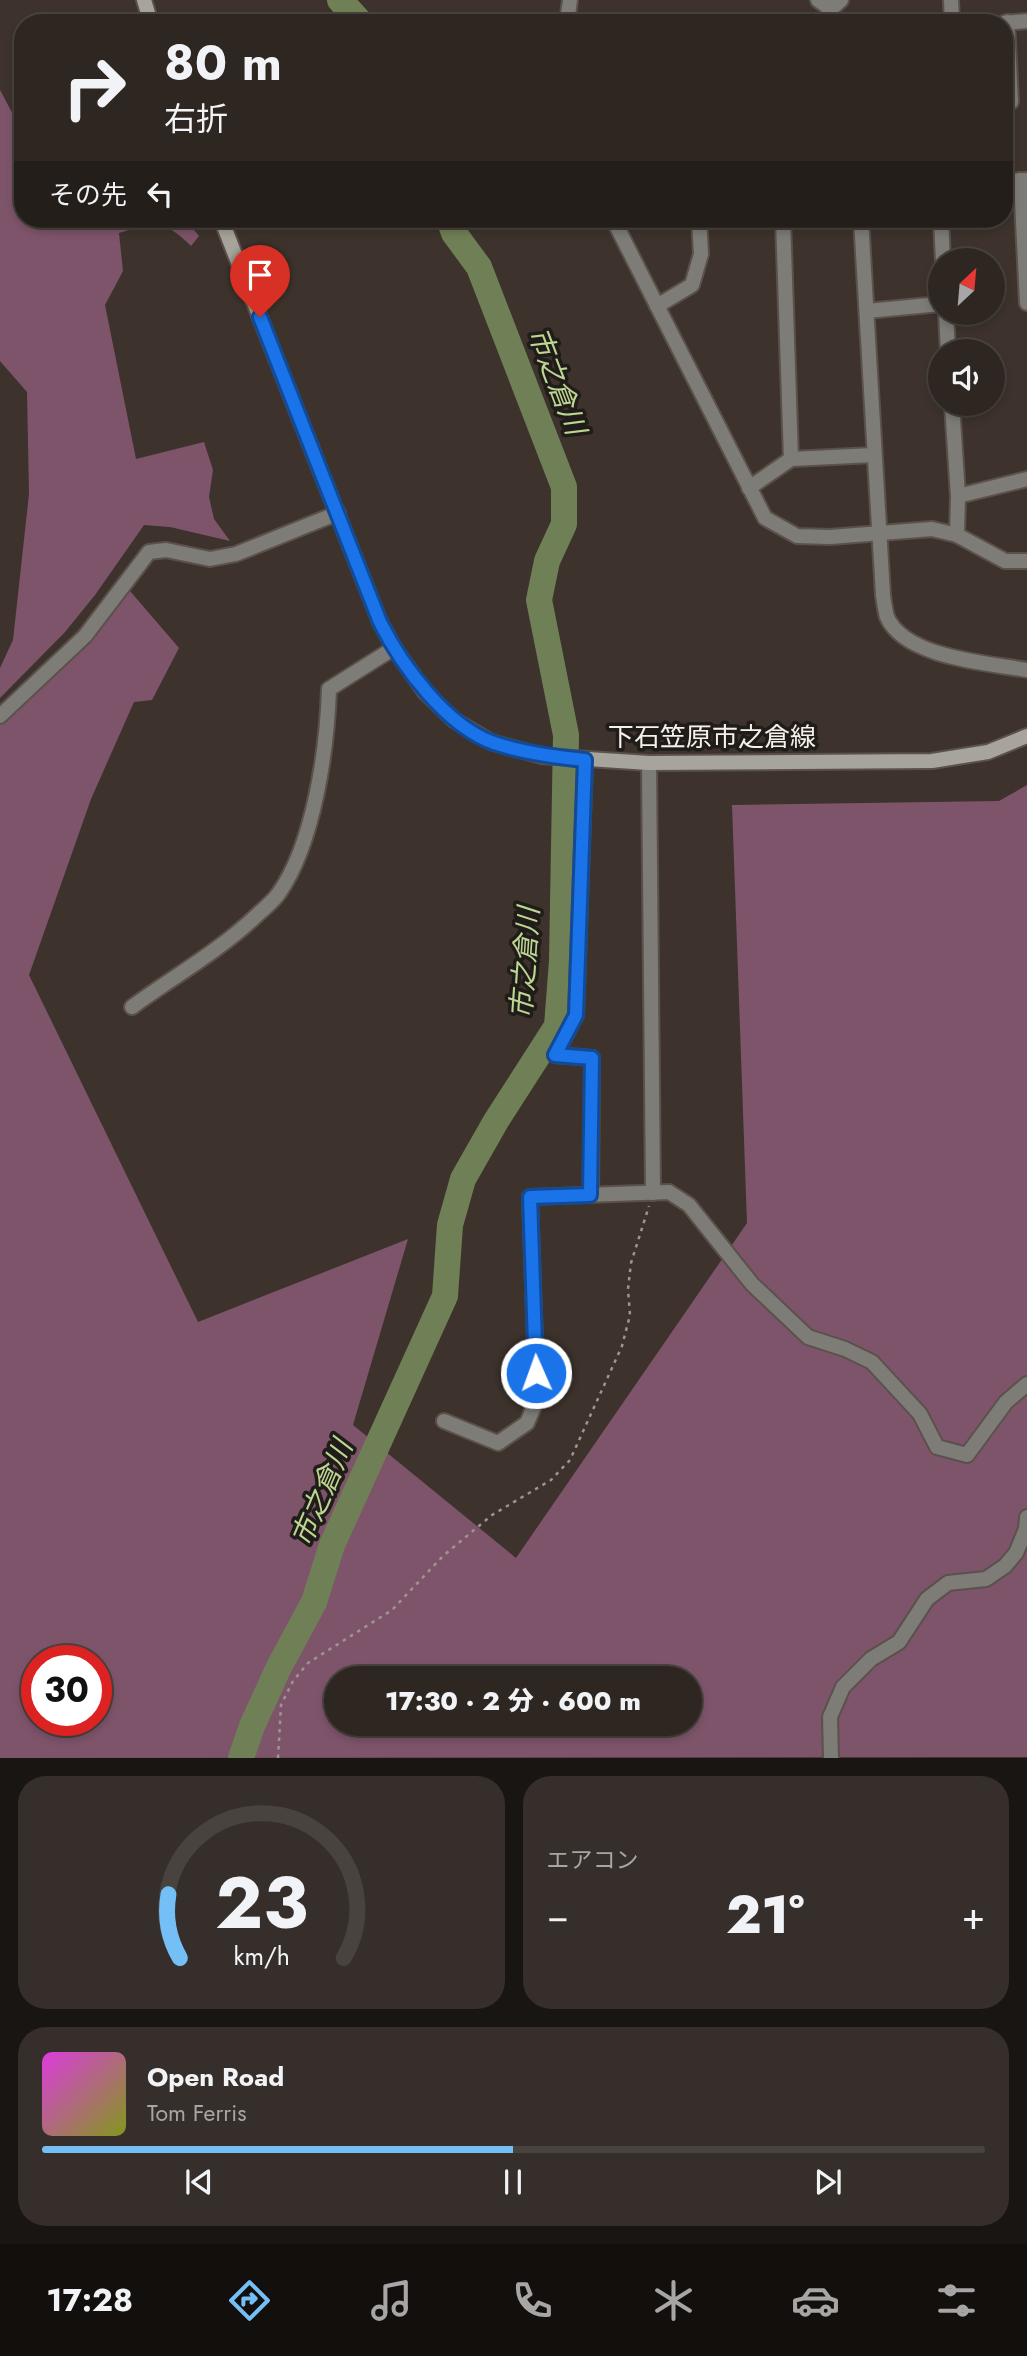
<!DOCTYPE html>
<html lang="ja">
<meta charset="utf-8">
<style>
body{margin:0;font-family:Jost,"Noto Sans JP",sans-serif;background:#362e2a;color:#f1f3f6;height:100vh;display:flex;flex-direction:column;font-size:26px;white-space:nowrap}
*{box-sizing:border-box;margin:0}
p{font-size:23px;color:#a7a5a5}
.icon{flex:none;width:38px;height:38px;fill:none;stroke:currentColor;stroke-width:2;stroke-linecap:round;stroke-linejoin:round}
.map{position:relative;height:1758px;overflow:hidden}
.panel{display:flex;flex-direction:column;gap:18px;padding:18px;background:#191512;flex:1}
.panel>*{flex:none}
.guide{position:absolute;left:14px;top:14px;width:999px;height:214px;border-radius:28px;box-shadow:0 4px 10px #0003,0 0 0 2px #49433f;background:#2e2621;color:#f1f3f6;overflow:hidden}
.needle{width:46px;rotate:26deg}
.controls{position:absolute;left:928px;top:248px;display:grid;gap:14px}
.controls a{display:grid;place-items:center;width:77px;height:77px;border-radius:50%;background:#2e2621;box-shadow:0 4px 10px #0003,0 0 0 2px #49433f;font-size:35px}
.speed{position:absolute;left:21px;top:1645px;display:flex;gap:14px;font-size:35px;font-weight:700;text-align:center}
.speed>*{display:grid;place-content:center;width:91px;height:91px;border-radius:50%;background:#2e2621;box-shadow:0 4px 10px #0003,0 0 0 2px #49433f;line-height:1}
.speed .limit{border:10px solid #d22;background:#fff;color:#111}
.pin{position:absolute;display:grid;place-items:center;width:60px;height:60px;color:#fff;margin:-72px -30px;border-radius:50% 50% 50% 0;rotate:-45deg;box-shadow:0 0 7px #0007}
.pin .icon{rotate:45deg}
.me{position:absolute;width:77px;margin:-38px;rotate:358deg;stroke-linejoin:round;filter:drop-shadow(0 0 5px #0008)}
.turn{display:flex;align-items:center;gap:24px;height:147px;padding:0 35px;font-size:32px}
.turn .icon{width:91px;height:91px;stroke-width:2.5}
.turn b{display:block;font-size:49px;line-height:60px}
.then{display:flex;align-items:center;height:66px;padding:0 35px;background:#0003;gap:14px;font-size:26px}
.big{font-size:52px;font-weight:800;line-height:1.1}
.panel .widget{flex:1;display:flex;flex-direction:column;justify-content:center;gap:10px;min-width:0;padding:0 24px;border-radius:28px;background:#362e2a}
.panel .dial{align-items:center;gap:0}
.dial svg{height:182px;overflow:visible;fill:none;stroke:#49433f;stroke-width:7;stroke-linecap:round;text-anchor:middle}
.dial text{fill:#f1f3f6;stroke:none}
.song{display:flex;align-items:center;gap:21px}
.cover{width:84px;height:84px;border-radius:10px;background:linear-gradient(135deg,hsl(300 70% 55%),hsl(70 70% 35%))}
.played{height:7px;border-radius:4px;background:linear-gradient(90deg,#74c0f6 50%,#49433f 50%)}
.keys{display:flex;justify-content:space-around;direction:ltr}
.heat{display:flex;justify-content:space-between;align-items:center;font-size:38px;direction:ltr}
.panel .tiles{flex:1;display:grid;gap:18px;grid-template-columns:1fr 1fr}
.widget:last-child{grid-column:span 2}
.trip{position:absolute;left:324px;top:1666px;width:378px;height:70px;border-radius:35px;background:#2e2621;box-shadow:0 4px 10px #0003,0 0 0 2px #49433f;font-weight:800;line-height:70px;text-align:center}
.tabs{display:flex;height:112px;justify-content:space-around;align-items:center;background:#120f0d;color:#a7a5a5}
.tabs .icon{width:49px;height:49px}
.tabs .selected{color:#74c0f6}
.tabs b{font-size:32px;color:#f1f3f6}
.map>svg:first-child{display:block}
</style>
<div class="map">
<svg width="1027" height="1758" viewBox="0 0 1027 1758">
<rect width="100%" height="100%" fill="#3d332c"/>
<g fill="#7e546b" fill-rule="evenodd">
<path d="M0,90L23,133V219H185L199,236L191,246C162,218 156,223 119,233L123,271L105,305L136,459L204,442L213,470L209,497L214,519L230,541L170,527L144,525L95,595L65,632L0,698V668L13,640L29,494L27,392L0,361Z"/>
<path d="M130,591L179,648L152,700L134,702L91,799L29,975L198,1322L408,1239L353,1425L516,1558L747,1223L732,805L999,801L1027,785V1757L0,1758V723L84,643ZM37,1661H96V1720H37ZM336,1678H690V1724H336Z"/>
</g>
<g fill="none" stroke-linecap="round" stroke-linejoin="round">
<g stroke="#708056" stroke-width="26">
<path d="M340,0L361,23"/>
<path d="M241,1758L252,1726L279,1667L314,1602L332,1545L445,1296L450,1225L463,1179L496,1121L557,1026L562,961L566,735L539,600L547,561L564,524V487L479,267L454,233L449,219"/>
</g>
<defs>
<g id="minor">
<path d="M818,0L831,9"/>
<path d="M951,0L952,23"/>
<path d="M1007,22L1011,102"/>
<path d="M567,23L570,0"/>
<path d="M823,23L831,9L841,0"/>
<path d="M1004,23L1027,21"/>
<path d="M1021,180L1027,303"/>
<path d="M1004,181L1027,180"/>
<path d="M613,219L765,518L797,536L830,537L932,529L957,535L1005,561H1027"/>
<path d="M783,219L791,459"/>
<path d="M861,219L883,595C884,602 885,610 887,617C905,658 988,663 1027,670"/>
<path d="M941,219L943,261"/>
<path d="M657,306L692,285L701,254L699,219"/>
<path d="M867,311L940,304"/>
<path d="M946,313L948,352"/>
<path d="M952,404L958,496L957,535"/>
<path d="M749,488L791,459L874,455"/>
<path d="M958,496L1027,479"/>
<path d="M0,716L85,636L149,552L166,550L210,559L236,554L338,513"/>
<path d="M585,760L576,1015L555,1055L592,1058L591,1194"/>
<path d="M649,763L653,1193"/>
<path d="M132,1007C173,977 219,951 256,916C263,909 273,902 279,893C314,843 327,750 329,689L394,648"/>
<path d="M444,1421L498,1443L527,1423L535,1404L536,1373L530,1197L669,1192L689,1205L752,1284L808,1337L845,1349L872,1362L920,1414L937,1447L967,1455L1006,1402L1027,1384"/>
<path d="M831,1758L830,1717L843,1687L871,1659L899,1642L927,1599L948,1583L986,1579L1005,1566L1016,1553L1026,1529L1027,1517"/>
</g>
<g id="secondary">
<path d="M144,0L151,23"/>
<path d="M221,219L380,622L394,648L425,692L454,720L491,742L542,756L649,763L932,761L988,752L1027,736"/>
</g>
</defs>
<use href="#minor" stroke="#5b514b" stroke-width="18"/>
<use href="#secondary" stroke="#5b514b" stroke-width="18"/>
<path stroke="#9d958f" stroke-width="2.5" stroke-dasharray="3.5 5" stroke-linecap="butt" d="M278,1758L281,1705L293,1681L308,1663L392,1610L443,1556L492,1515L551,1480L570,1460L622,1346L630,1315L628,1289L631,1263L649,1206"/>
<use href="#minor" stroke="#7e7c77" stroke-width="14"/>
<use href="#secondary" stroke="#a7a49c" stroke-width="14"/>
</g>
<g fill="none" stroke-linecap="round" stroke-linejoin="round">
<defs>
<path id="route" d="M260,317L380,622C402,666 446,726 494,743C524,753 554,757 585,760L576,1015L555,1055L592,1058L590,1195L530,1197L536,1373"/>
</defs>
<use href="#route" stroke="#114b97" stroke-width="18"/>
<use href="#route" stroke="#1a73e8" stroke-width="12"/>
</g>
<g text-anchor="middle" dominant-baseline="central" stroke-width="7" stroke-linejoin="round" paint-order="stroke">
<g font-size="26" fill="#f6f0eb" stroke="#201c19">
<text x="712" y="737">下石笠原市之倉線</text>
</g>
<g font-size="28" font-style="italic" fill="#bdd692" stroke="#201c19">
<text transform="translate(557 381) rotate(69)">市之倉川</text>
<text transform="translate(525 963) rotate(-86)">市之倉川</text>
<text transform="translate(322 1493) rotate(-67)">市之倉川</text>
</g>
</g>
</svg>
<div class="controls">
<a><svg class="needle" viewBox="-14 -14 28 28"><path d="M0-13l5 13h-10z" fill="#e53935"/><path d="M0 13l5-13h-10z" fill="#a7a5a5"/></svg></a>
<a><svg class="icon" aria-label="sound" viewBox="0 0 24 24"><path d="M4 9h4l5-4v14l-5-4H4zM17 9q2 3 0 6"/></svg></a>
</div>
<div class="speed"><div class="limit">30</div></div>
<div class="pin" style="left:260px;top:317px;background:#d93025"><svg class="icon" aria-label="arrive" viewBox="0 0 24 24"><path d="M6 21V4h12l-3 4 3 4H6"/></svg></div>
<svg class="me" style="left:536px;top:1373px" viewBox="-20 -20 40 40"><circle r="17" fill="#1a73e8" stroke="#fff" stroke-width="3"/><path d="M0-11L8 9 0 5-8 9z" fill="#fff"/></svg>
<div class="trip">17:30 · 2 分 · 600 m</div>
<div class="guide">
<div class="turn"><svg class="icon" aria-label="right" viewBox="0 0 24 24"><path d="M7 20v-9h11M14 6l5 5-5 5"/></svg><div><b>80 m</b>右折</div></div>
<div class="then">その先<svg class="icon" aria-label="left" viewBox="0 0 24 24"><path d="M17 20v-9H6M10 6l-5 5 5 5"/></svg></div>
</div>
</div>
<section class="panel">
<div class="tiles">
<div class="widget dial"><svg viewBox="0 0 100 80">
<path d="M14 69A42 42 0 1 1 86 69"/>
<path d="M14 69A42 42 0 0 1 9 41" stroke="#74c0f6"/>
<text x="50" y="56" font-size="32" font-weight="700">23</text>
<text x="50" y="72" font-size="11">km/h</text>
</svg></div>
<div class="widget"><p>エアコン</p>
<div class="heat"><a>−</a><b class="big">21°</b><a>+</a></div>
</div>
<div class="widget">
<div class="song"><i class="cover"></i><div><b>Open Road</b><p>Tom Ferris</p></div></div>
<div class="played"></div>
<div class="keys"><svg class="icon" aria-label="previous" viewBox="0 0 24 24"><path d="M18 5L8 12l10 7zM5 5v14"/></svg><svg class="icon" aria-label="pause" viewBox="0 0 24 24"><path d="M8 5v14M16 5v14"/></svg><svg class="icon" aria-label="next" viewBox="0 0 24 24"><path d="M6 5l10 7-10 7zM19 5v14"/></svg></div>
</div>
</div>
</section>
<nav class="tabs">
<b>17:28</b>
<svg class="icon selected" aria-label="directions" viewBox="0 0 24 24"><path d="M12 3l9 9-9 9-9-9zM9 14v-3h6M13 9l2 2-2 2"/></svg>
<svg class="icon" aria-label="music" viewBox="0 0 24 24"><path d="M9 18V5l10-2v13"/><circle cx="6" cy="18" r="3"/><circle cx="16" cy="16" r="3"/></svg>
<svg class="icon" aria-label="phone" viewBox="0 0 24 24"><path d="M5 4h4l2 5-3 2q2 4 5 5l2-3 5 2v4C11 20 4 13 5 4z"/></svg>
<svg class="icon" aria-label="climate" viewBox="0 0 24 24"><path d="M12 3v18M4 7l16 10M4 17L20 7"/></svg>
<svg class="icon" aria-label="car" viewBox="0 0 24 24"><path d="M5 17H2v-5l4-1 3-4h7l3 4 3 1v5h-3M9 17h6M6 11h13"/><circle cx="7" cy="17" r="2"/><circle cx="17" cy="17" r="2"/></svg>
<svg class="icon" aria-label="filters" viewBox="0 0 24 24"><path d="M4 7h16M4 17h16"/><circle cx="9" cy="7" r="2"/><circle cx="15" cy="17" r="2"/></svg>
</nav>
